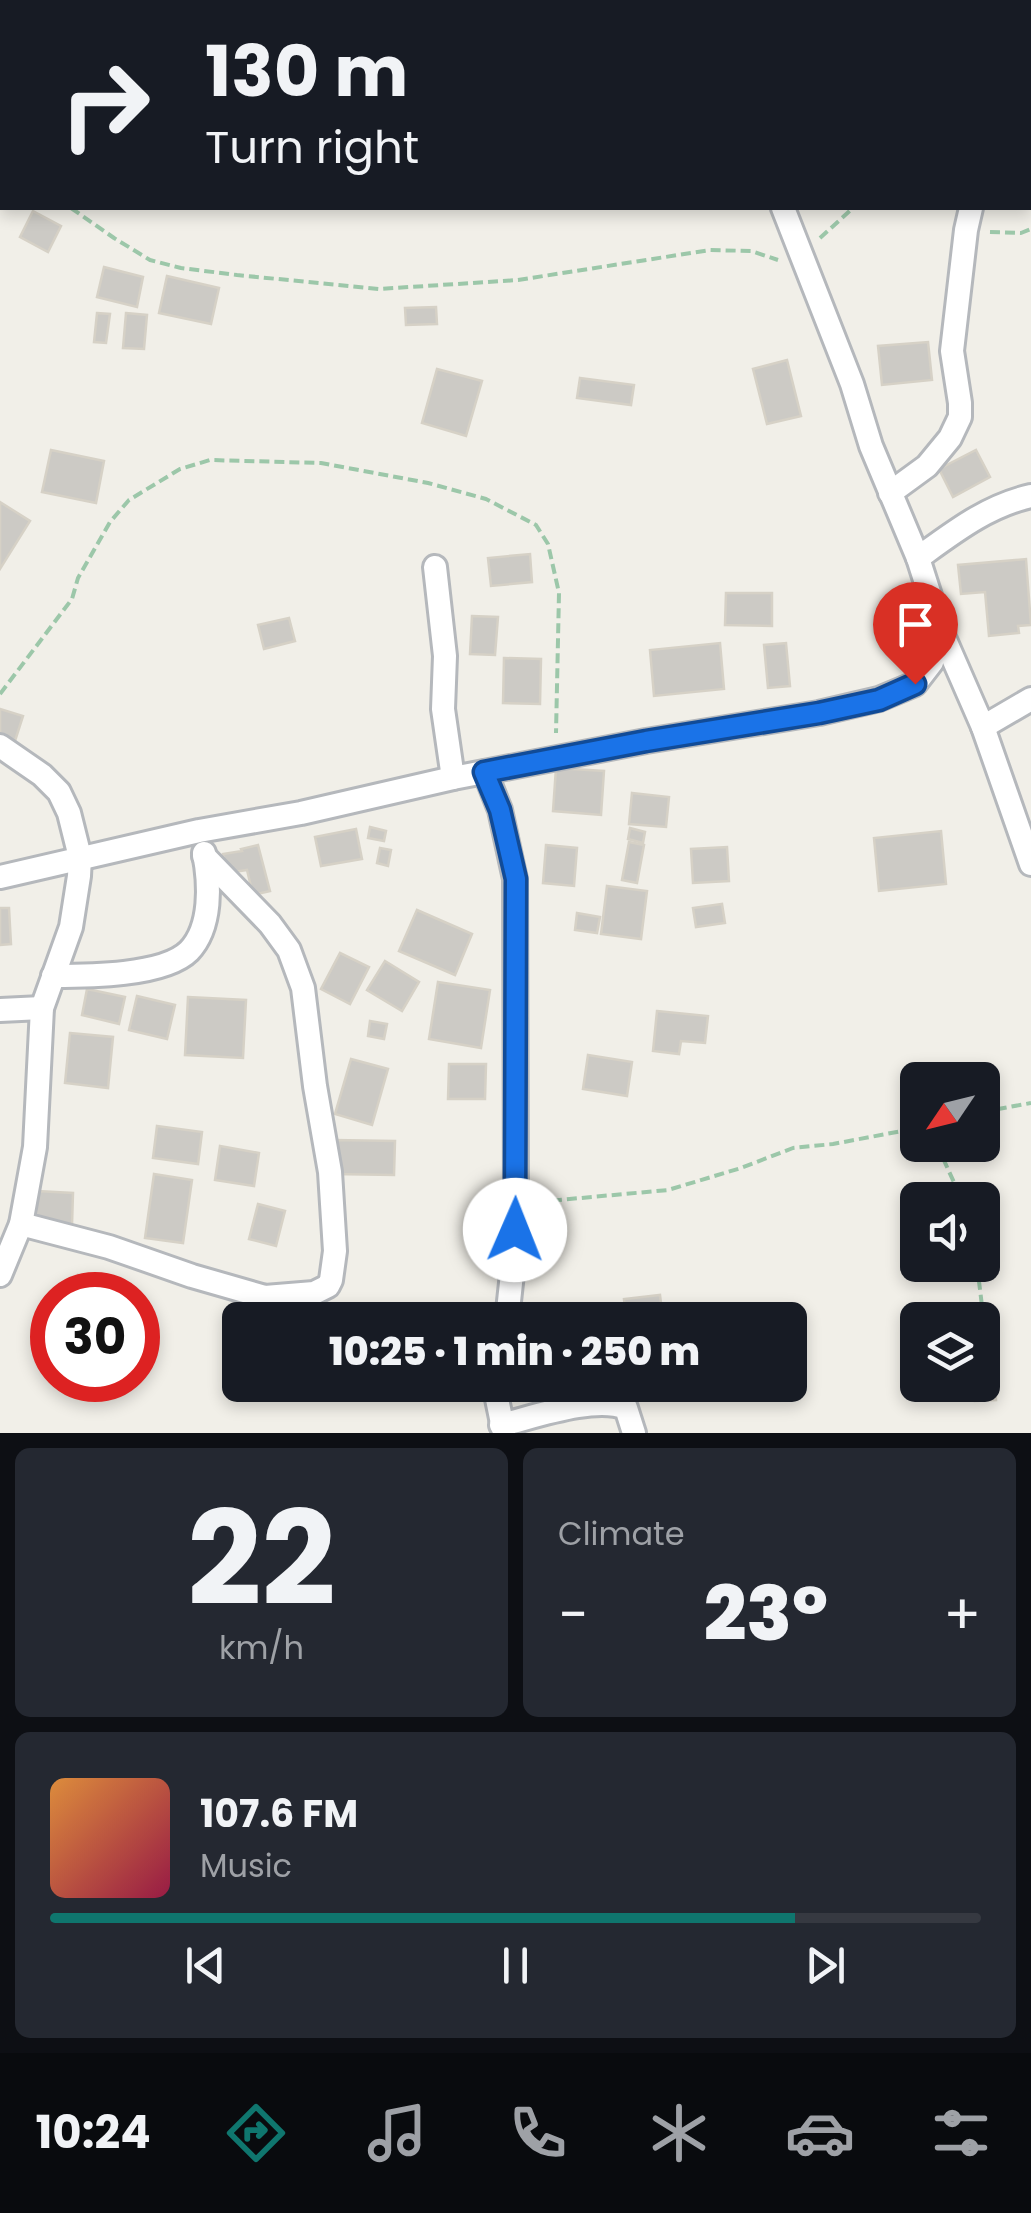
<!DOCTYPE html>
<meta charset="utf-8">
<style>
body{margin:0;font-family:Poppins,sans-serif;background:#242831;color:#f1f3f6;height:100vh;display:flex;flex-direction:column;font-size:38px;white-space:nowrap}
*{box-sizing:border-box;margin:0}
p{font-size:32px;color:#9ea1a6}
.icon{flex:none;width:55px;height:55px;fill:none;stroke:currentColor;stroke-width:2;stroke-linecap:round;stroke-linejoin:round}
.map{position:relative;height:1433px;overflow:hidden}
.details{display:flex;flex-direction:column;gap:15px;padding:15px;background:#0d0f14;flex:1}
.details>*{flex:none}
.hud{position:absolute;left:0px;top:0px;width:1032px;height:210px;box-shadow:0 5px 15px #0003;background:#171b24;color:#f1f3f6;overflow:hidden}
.needle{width:65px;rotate:235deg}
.fabs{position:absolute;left:900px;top:1062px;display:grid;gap:20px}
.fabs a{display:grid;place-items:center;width:100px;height:100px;border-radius:15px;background:#171b24;box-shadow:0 5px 15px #0003;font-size:50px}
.speed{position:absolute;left:30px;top:1272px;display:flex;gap:20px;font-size:50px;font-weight:700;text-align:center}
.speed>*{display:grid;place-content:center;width:130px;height:130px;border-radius:50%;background:#171b24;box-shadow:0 5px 15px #0003;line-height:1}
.speed .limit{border:15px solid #d22;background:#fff;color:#111}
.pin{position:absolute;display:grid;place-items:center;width:85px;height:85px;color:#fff;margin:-102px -42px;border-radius:50% 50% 50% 0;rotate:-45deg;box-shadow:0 0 10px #0007}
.pin .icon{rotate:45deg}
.me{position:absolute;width:110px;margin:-55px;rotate:1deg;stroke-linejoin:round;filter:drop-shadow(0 0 8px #0008)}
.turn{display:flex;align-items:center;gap:35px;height:210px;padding:0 40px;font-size:45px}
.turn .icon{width:130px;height:130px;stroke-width:2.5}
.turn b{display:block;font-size:70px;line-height:85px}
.big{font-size:75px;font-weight:800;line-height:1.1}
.details .tile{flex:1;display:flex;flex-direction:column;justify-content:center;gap:15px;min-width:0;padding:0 35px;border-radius:15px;background:#242831}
.details .dial{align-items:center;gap:0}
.dial b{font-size:130px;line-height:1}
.song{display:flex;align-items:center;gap:30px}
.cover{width:120px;height:120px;border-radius:15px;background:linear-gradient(135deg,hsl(30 70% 55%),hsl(340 70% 35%))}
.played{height:10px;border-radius:5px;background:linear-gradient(90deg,#0f766e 80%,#363941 80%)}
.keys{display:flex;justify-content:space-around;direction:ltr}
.heat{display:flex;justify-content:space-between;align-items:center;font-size:55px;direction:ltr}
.details .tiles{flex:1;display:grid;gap:15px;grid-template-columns:1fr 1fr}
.tile:last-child{grid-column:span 2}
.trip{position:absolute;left:222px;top:1302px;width:585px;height:100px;border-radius:15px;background:#171b24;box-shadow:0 5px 15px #0003;font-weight:800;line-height:100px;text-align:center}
.tabs{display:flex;height:160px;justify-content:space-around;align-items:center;background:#090b0e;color:#9ea1a6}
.tabs .icon{width:70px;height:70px}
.tabs .selected{color:#0f766e}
.tabs b{font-size:45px;color:#f1f3f6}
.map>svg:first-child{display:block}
</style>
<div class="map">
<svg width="1031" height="1433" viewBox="0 0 1031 1433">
<rect width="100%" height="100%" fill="#f1efe8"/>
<g fill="#cccac5" stroke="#d6d1c6" stroke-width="2.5">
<path d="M33,211L61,226L48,252L20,237Z"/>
<path d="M104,267L143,277L137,307L97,297Z"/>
<path d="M167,276L219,288L211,324L159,313Z"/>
<path d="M436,307L437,324L406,325L405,308Z"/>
<path d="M97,313L110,314L106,343L94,342Z"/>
<path d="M126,313L147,315L144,349L123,348Z"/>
<path d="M928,342L932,380L882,385L878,346Z"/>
<path d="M787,360L801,416L767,424L753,369Z"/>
<path d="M437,369L482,381L466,436L422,423Z"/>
<path d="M580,378L634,385L631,405L577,398Z"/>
<path d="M51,450L104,461L96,503L42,492Z"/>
<path d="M976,450L990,477L953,497L939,469Z"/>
<path d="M0,502L30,521L0,569Z"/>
<path d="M530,554L532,582L491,586L488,558Z"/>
<path d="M1026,559L1031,625L1018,626L1019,633L989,636L985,592L961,594L958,565Z"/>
<path d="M726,593H772V626L725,625Z"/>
<path d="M472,616L498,617L495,655L470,654Z"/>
<path d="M289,618L295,641L264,649L258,625Z"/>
<path d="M720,643L724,689L654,696L650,650Z"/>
<path d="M786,643L790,686L768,688L764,645Z"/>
<path d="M504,658L541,659L540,704L503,703Z"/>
<path d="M0,709L23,716L15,741L0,737Z"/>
<path d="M556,768L604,771L601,815L553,811Z"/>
<path d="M632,793L669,797L666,827L629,824Z"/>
<path d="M370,827L386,831L384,841L368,838Z"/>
<path d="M630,828L645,832L643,843L628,839Z"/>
<path d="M356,829L362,859L321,866L315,837Z"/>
<path d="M941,831L946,884L879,891L874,838Z"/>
<path d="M629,842L644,845L637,883L622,880Z"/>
<path d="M258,845L270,891L253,895L247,870L226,873L223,854L242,851L241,849Z"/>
<path d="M546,845L577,848L574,886L543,883Z"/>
<path d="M727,847L729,881L693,883L691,849Z"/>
<path d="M380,848L391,850L388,866L377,863Z"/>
<path d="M607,886L647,891L641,939L601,934Z"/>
<path d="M722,904L725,923L696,927L693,908Z"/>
<path d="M0,908H9L11,944L0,945Z"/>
<path d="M417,910L472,934L455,975L399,951Z"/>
<path d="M577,913L600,917L597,933L575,930Z"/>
<path d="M340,953L369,967L350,1004L321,989Z"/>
<path d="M385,961L419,982L402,1011L367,990Z"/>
<path d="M438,982L490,990L481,1048L429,1039Z"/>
<path d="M87,989L125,997L119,1024L82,1015Z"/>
<path d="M137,996L175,1005L167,1039L129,1030Z"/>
<path d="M188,997L246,1000L243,1058L185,1055Z"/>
<path d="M657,1011L708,1016L705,1043L681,1041L679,1054L653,1051Z"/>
<path d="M370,1021L387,1024L384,1039L368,1036Z"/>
<path d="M70,1033L113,1037L108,1088L65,1083Z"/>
<path d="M588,1055L632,1062L627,1096L583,1089Z"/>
<path d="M351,1059L388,1069L372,1125L335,1114Z"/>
<path d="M449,1064H486L485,1099H448Z"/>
<path d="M157,1126L202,1132L198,1164L153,1158Z"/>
<path d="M333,1140L395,1141L394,1175L333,1174Z"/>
<path d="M220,1146L259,1153L254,1186L215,1180Z"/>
<path d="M154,1174L192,1180L183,1243L145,1238Z"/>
<path d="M37,1191L73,1193L72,1225L36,1223Z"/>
<path d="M258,1204L285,1211L276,1246L249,1239Z"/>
<path d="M78,1275L135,1288L133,1295H74Z"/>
<path d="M660,1295L663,1320H626L624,1299Z"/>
<path d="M230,1330L240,1332V1352L227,1350Z"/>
<path d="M982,1358H994L996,1400L975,1401L974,1385H982Z"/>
</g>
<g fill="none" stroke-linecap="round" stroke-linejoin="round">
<defs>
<g id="minor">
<path d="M704,0L705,2"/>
<path d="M1030,23L1031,22"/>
<path d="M783,208L852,384L871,446L918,558L942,633L983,727L1031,864"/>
<path d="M890,493L927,466L950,438L960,417V403L952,351L966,230L971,208"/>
<path d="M918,558C954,532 987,506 1031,496"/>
<path d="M435,567L445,656L443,709L453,778"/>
<path d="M983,727L1031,699"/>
<path d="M0,746L42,775L59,792L69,813L80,857L79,876L71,927L42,1008L35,1147L21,1224L0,1275"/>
<path d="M485,772L500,810L515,879L516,1204L514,1255L507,1320"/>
<path d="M0,877L199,831L301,813L453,778L646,741L819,713L879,699L915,684L932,662L942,633"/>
<path d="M53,976C87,976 164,976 189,951C212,927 210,883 204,853"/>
<path d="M0,1010L42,1008"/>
<path d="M21,1224L109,1247L192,1276L265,1297L314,1293L328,1286L331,1280L335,1251L330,1172L315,1086L303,988L289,950L270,924L204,856"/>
<path d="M498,1385L496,1394L504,1433"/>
<path d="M501,1425C534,1417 595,1395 626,1408L634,1433"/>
</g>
</defs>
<use href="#minor" stroke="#b5b8bc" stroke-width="28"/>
<g stroke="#9cc7a9" stroke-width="4" stroke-dasharray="10 5" stroke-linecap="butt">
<path d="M0,178L2,179"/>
<path d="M71,208L114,238L150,260L181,268L237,275L379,289L518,280L710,250L751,251L778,260"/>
<path d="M990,232L1021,233L1031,229"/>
<path d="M820,238L853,208"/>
<path d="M0,694L72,599L78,578L110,522L129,500L180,469L210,460L321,463L428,483L486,499L536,525L548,544L559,593L556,733"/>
<path d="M982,1112L1031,1103"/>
<path d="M937,1145L962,1200"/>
<path d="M537,1202L668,1190L741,1168L793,1148L833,1144L918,1128"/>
<path d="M977,1265L987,1347"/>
</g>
<use href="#minor" stroke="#fff" stroke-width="22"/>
</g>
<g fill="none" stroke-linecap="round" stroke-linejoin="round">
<defs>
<path id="route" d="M515,1230L516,879L500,810L484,772L646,741L819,713L879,700L915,684"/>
</defs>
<use href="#route" stroke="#114b97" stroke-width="25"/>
<use href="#route" stroke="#1a73e8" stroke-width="18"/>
</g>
</svg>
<div class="fabs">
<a><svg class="needle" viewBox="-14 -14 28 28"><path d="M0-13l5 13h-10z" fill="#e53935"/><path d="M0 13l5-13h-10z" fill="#9ea1a6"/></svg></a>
<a><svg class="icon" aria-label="sound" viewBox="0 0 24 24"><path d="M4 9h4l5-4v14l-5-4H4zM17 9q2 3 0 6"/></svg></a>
<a><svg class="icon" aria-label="layers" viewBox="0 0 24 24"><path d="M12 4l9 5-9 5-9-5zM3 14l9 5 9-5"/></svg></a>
</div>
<div class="speed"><div class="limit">30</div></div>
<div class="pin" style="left:915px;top:684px;background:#d93025"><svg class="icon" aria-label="arrive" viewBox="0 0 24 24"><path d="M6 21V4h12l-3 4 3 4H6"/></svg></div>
<svg class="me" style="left:515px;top:1230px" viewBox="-20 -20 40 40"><circle r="19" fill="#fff"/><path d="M0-13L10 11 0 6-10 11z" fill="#1a73e8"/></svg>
<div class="trip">10:25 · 1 min · 250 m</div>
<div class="hud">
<div class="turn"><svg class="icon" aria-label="right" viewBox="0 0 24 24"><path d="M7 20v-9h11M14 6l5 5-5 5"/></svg><div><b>130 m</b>Turn right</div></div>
</div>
</div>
<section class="details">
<div class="tiles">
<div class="tile dial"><b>22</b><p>km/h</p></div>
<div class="tile"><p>Climate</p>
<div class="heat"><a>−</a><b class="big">23°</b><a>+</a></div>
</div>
<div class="tile">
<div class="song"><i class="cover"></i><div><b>107.6 FM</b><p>Music</p></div></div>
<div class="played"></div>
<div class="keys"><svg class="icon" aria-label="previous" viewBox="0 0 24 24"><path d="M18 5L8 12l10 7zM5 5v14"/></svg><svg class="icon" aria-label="pause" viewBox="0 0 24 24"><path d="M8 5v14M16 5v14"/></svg><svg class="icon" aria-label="next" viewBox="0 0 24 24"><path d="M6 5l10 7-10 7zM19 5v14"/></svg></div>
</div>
</div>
</section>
<nav class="tabs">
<b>10:24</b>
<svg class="icon selected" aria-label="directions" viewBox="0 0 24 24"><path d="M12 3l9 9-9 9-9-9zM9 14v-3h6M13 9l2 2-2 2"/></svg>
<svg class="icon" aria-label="music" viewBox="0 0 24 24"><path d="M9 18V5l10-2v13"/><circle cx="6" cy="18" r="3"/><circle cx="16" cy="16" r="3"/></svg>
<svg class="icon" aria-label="phone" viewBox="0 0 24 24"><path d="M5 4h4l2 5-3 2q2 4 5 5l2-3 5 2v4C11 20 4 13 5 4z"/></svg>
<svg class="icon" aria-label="climate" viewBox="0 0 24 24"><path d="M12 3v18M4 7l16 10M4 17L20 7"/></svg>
<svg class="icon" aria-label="car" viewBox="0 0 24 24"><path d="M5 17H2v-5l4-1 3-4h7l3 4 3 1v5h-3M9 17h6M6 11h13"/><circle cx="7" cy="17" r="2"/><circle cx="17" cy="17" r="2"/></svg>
<svg class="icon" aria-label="filters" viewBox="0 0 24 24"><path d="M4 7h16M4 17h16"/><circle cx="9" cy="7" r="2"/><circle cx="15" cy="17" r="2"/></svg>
</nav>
